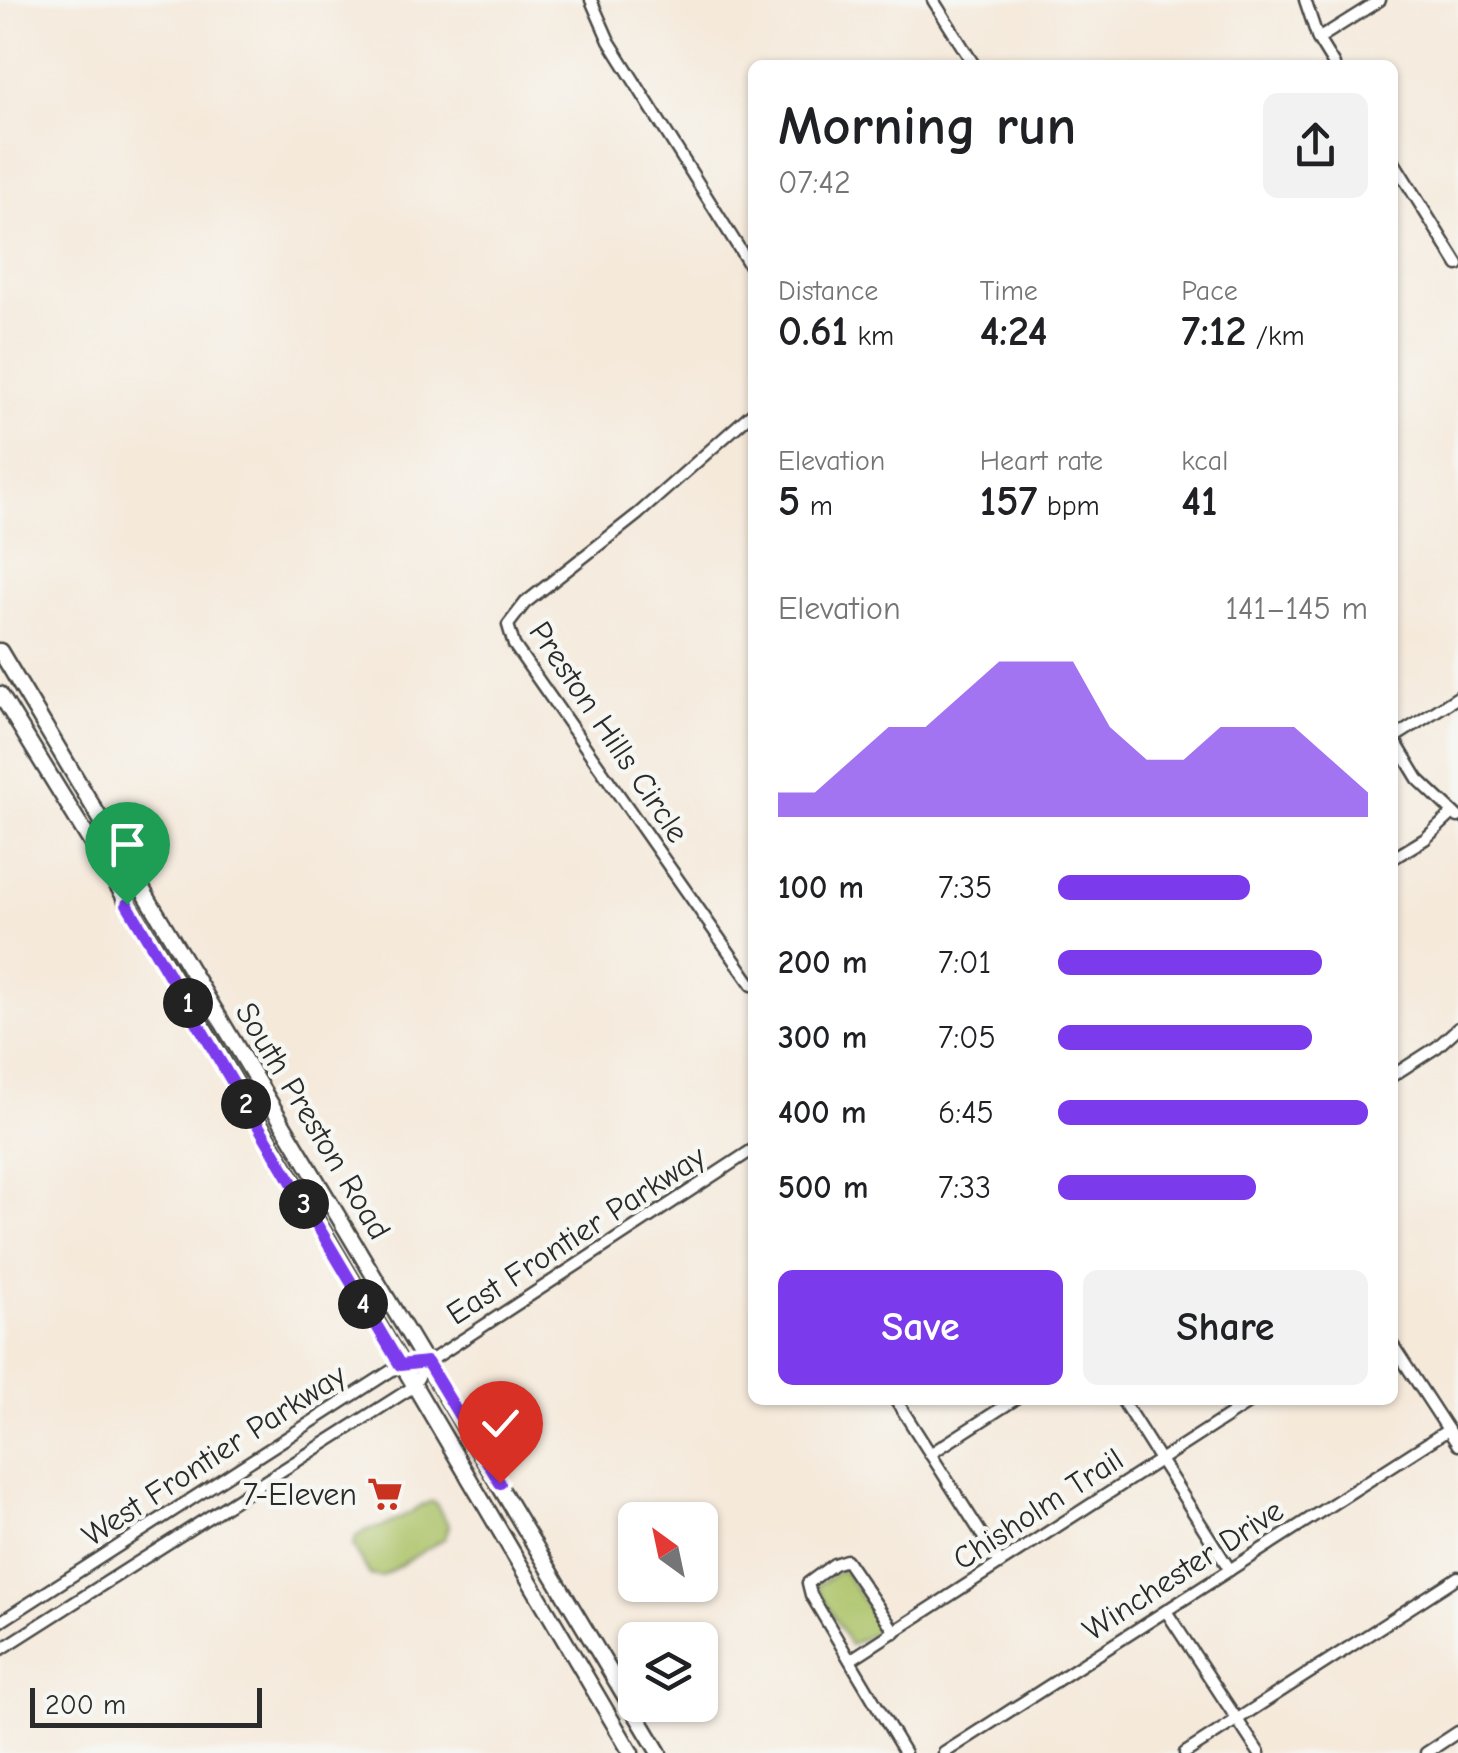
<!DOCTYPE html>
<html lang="en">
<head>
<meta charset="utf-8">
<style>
  :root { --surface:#fff; --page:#f2f2f2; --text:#202124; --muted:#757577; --accent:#7c3aed }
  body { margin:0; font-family:"Comic Neue",sans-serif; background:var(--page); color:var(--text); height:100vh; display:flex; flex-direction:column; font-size:38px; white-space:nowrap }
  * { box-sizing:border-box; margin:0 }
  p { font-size:32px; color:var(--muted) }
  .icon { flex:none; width:55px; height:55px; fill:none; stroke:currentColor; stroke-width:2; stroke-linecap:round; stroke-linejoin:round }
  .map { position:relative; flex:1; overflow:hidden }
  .sheet { position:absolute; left:748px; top:60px; width:650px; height:1345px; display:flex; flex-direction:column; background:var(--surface); border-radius:15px; box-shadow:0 2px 8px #0004 }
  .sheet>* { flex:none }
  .needle { width:65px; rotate:327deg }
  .tools { position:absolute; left:618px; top:1502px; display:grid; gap:20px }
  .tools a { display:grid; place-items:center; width:100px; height:100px; border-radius:15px; background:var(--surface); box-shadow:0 2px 8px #0004; font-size:50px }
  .scale { position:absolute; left:30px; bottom:25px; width:232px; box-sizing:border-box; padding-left:10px; border:5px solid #2b2b2b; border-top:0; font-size:28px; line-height:35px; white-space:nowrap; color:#2b2b2b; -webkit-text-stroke:8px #f6f6f2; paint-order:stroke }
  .pin { position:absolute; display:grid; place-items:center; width:85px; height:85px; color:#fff; margin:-102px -42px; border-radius:50% 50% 50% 0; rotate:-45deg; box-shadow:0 0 10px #0007 }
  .pin .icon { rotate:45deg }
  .km { position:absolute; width:50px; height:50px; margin:-25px; border-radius:50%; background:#222; color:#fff; font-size:28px; line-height:50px; text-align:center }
  .round { display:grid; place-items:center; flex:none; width:105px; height:105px; border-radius:15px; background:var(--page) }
  .head { display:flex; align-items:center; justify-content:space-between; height:170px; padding:0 30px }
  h1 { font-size:55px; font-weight:700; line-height:75px }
  .stats { display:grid; grid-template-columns:repeat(3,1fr); gap:15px; height:170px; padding:10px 30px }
  .stats div { display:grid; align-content:center }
  .stats b { font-size:42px; font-weight:700 }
  .stats small { font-size:28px; font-weight:400 }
  .stats p { font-size:28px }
  .chart { height:280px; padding:20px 30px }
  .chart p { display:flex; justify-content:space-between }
  .chart svg { width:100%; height:180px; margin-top:10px; fill:var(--accent); opacity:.7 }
  .action { display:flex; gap:20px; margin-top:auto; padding:20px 30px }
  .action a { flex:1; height:115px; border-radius:15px; background:var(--accent); color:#fff; font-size:40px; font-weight:700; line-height:115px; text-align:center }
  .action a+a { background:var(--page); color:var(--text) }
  ul { padding:0 30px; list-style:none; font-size:32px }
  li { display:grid; grid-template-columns:160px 120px 1fr; align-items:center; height:75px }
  li i { height:25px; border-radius:12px; background:var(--accent) }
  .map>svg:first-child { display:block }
</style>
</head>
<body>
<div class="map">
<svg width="1458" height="1753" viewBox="0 0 1458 1753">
  <rect width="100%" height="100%" fill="#f6f6f2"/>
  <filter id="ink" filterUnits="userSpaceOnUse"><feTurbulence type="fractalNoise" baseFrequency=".01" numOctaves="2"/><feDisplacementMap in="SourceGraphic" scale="20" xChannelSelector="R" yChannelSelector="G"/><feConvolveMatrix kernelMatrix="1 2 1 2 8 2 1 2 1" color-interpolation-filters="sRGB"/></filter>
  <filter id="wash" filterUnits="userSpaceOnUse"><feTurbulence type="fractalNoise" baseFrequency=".0048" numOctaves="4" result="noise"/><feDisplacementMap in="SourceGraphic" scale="40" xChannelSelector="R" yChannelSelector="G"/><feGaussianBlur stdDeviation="2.25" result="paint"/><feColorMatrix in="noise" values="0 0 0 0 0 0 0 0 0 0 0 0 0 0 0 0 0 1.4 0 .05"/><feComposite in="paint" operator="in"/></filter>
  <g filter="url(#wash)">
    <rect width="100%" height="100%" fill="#f5e9da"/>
    <g fill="#acc368" stroke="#6c774a" stroke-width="2.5">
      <polygon points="429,1502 435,1502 449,1526 445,1538 381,1577 370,1575 353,1546 356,1537 369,1529 383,1527"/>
      <polygon points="840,1571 845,1572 879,1626 879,1630 850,1645 818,1589 818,1585"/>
    </g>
  </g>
  <g filter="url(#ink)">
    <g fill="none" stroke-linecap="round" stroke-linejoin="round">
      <defs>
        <g id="minor">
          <polyline points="591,0 609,41 752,269"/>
          <polyline points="933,0 974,65"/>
          <polyline points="1305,0 1318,39 1334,65"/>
          <polyline points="1318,39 1380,0"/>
          <polyline points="1392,159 1458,265"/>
          <polyline points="752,413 638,514 525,603 508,625 514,645 752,985"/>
          <polyline points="1392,736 1418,779 1458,817"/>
          <polyline points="1392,739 1458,697"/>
          <polyline points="1392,859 1425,839 1453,813"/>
          <polyline points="1392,1076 1437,1047 1458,1028"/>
          <polyline points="1392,1344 1458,1445"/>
          <polyline points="896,1400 1000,1563"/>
          <polyline points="1122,1400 1230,1570"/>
          <polyline points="930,1454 1014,1400"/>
          <polyline points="1166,1611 1259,1753"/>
          <polyline points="0,1622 400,1365 427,1363 752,1150"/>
          <polyline points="895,1632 846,1560 834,1564 808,1583 811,1595 905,1753"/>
          <polyline points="0,1650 413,1387 427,1363"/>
          <polyline points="850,1660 1253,1400"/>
          <polyline points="944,1753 1448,1430"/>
          <polyline points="1185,1753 1458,1577"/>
          <polyline points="1426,1753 1458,1732"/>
        </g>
        <g id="major">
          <polyline points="0,651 659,1753"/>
          <polyline points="0,694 177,983 631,1753"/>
        </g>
      </defs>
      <use href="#minor" stroke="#494845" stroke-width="15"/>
      <use href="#major" stroke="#494845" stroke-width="19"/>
      <use href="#minor" stroke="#fff" stroke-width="10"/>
      <use href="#major" stroke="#fff" stroke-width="14"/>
    </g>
  </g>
  <g fill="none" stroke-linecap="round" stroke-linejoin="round" filter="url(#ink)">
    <defs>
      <polyline id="route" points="127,904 400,1365 427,1362 500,1483"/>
    </defs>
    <use href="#route" stroke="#fff" stroke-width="20"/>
    <use href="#route" stroke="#7c3aed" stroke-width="12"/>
  </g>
  <defs>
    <symbol id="supermarket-bare" viewBox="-9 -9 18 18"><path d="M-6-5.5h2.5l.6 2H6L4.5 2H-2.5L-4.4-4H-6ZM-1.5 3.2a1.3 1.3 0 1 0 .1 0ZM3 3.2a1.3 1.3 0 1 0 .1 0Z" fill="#c8321e" stroke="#f6f6f2" stroke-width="2.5" paint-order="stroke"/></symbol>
  </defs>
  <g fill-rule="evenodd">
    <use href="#supermarket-bare" x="360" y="1469" width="50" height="50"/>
  </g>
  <g text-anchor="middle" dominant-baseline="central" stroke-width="9" stroke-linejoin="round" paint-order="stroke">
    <g font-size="32" fill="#2b2b2b" stroke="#f6f6f2">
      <text transform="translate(609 732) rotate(56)">Preston Hills Circle</text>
      <text transform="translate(313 1121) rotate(59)">South Preston Road</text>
      <text transform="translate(576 1235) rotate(-33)">East Frontier Parkway</text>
      <text transform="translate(214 1455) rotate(-33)">West Frontier Parkway</text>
      <text transform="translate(1038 1509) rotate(-33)">Chisholm Trail</text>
      <text transform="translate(1183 1570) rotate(-33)">Winchester Drive</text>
    </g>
    <g font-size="32" fill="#2b2b2b" stroke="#f6f6f2" text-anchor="end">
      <text x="357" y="1494">7-Eleven</text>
    </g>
  </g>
</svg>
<div class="tools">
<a><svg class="needle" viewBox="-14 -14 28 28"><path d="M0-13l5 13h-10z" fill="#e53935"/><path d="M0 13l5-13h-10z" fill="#757577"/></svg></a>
<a><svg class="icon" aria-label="layers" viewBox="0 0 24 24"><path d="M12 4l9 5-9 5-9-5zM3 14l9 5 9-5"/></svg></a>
</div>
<div class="scale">200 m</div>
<div class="pin" style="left:127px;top:904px;background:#1e9e55"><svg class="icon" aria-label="arrive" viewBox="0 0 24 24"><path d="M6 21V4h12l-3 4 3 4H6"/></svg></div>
<div class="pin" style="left:500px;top:1483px;background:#d93025"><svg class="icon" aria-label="check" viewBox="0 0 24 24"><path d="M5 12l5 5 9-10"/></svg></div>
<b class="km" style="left:188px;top:1003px">1</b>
<b class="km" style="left:246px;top:1104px">2</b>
<b class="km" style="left:304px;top:1204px">3</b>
<b class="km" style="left:363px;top:1304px">4</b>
<section class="sheet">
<div class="head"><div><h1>Morning run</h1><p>07:42</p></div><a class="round"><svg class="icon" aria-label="share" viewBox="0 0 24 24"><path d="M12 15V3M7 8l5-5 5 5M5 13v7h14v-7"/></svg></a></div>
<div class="stats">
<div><p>Distance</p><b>0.61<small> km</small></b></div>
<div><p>Time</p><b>4:24</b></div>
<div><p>Pace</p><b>7:12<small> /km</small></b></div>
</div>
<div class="stats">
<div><p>Elevation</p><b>5<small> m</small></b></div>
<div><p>Heart rate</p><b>157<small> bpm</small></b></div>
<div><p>kcal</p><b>41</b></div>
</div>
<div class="chart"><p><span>Elevation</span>141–145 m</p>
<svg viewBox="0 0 160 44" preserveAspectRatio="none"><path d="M0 44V38L10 38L20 30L30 22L40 22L50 14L60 6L70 6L80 6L90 22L100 30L110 30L120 22L130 22L140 22L150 30L160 38V44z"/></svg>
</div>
<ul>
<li><b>100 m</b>7:35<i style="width:62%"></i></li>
<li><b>200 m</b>7:01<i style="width:85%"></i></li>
<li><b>300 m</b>7:05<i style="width:82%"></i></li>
<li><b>400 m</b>6:45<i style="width:100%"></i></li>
<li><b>500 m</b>7:33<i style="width:64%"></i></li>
</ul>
<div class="action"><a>Save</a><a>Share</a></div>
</section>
</div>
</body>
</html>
